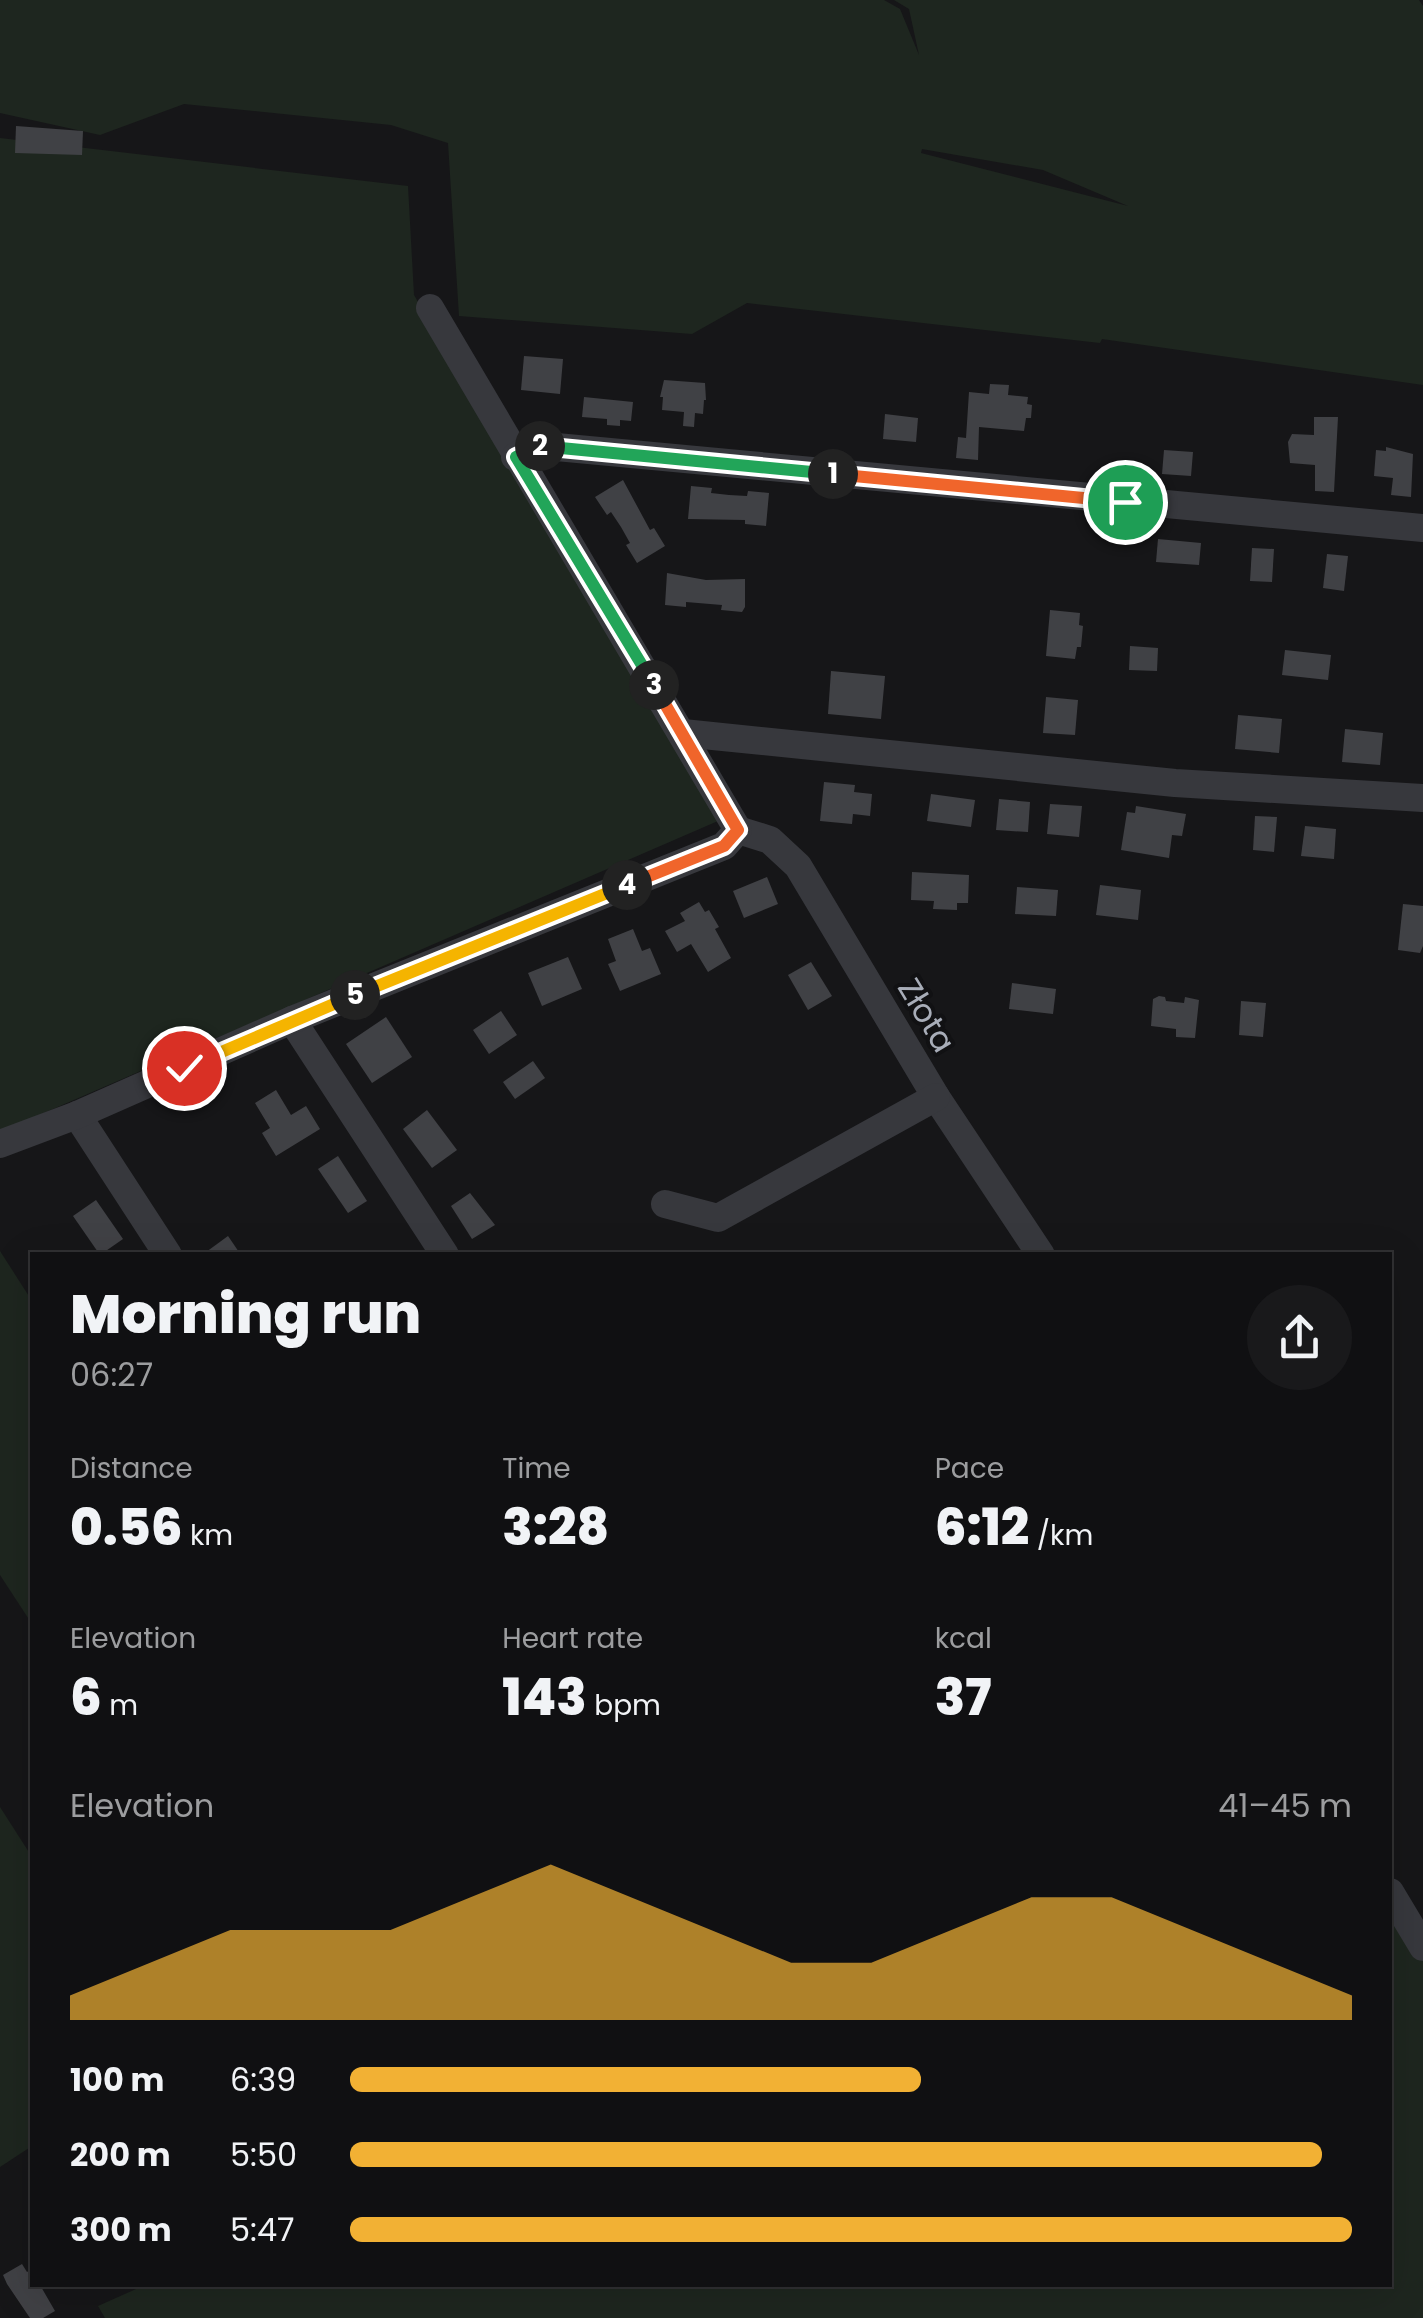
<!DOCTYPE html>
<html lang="en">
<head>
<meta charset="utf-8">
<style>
  :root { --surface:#101012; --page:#19191b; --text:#f1f3f6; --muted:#9c9d9f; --line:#303032; --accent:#f2b134 }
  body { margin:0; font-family:Poppins,sans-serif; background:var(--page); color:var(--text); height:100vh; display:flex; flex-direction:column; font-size:38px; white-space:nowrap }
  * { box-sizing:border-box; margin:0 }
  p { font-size:32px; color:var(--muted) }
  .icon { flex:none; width:55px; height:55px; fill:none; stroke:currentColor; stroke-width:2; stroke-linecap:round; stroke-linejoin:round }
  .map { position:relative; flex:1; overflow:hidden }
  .side { position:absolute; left:30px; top:1252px; width:1362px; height:1035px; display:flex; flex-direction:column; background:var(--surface); border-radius:0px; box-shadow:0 10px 40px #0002,0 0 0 2px var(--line) }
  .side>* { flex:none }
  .pin { position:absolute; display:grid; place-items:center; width:85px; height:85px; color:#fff; margin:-42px; border:5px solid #fff; border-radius:50%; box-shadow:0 2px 10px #0007 }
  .km { position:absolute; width:50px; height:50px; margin:-25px; border-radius:50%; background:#222; color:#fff; font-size:28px; line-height:50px; text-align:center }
  .round { display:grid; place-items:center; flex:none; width:105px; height:105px; border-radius:52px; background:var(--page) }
  .headline { display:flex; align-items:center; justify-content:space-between; height:170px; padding:0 40px }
  h1 { font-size:55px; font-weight:800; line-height:75px }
  .metrics { display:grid; grid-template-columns:repeat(3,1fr); gap:15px; height:170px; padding:10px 40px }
  .metrics div { display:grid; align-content:center }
  .metrics b { font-size:50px; font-weight:800 }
  .metrics small { font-size:28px; font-weight:400 }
  .metrics p { font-size:28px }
  .chart { height:280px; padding:20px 40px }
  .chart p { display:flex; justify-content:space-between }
  .chart svg { width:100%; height:180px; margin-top:10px; fill:var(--accent); opacity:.7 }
  ul { padding:0 40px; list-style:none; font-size:32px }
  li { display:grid; grid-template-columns:160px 120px 1fr; align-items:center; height:75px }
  li i { height:25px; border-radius:12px; background:var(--accent) }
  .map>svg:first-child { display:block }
</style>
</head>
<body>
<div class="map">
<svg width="1423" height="2318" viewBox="0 0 1423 2318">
  <rect width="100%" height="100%" fill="#161618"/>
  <g fill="#1e261f" fill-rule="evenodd">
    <path d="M0,0H884L900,9L919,55L909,9L894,0H1419L1423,6V385L1102,339L1100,343L747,303L692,334L459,316L448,143L391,125L184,104L100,135L0,113ZM922,149L1043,170L1128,206L921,153Z"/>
    <polygon points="0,138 408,186 414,295 718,821 0,1132"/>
    <polygon points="0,1251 32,1301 32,1624 0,1575"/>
    <polygon points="0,1807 32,1857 32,2146 0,2167"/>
    <polygon points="1390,1877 1423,1933 1423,2318 105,2318 98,2306 145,2285 1390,2285"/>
  </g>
  <g fill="#404145">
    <polygon points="16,126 83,131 82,155 15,153"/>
    <polygon points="524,356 563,359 560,394 521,390"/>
    <polygon points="664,380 705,383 706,400 704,400 703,414 695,413 694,427 683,426 684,412 662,410 663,397 660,397"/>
    <polygon points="990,384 1009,385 1008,395 1028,397 1027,404 1032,405 1031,418 1026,418 1024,431 979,427 978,460 956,458 958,437 966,438 969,392 989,394"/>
    <polygon points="584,397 633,402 631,421 620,420 620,426 607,425 607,419 582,417"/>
    <polygon points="885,414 918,418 916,442 883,439"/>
    <polygon points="1314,417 1338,417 1334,492 1315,491 1315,465 1290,463 1288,442 1292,434 1314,435"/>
    <polygon points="1386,447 1413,454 1411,497 1391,495 1393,478 1374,476 1376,450 1386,451"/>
    <polygon points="1164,450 1193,452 1191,476 1162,474"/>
    <polygon points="1111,465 1134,468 1132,482 1109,478"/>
    <polygon points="623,480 650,530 654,528 665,546 637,563 626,545 630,543 621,527 611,512 607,515 595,497"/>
    <polygon points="691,486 712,488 711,493 729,495 747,496 748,491 769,493 766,526 745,524 745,520 688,519"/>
    <polygon points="1158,539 1201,543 1199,565 1156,562"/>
    <polygon points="1252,548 1274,549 1272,582 1250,581"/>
    <polygon points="1327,554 1348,556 1344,591 1323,588"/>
    <polygon points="667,573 706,580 745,579 745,607 742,612 721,610 722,605 686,602 686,607 665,605"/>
    <polygon points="1050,610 1080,613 1079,625 1083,626 1081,647 1077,647 1075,659 1046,656"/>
    <polygon points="1130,646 1158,648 1157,671 1129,670"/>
    <polygon points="1285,650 1331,655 1328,680 1282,675"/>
    <polygon points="831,671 885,676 881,719 828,714"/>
    <polygon points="1046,697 1078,700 1075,735 1043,733"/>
    <polygon points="1238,715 1282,719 1279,753 1235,749"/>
    <polygon points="1345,729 1383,733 1380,765 1342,762"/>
    <polygon points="824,782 855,785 854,792 872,794 870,816 853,814 852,824 820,821"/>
    <polygon points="931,794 975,800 971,827 927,821"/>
    <polygon points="999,799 1030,802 1028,832 996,830"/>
    <polygon points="1050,804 1082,806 1079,837 1047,834"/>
    <polygon points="1136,806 1186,814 1182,836 1172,835 1169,858 1121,850 1127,812 1135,813"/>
    <polygon points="1255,816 1277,817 1274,852 1253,850"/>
    <polygon points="1305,826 1336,829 1334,859 1301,856"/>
    <polygon points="912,872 969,875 968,903 957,903 957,910 933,909 934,901 911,900"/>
    <polygon points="767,877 778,904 744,918 733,891"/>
    <polygon points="1100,885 1141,890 1138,920 1096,915"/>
    <polygon points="1017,887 1058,890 1056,916 1015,914"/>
    <polygon points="699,902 705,912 709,910 719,927 715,929 731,958 708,972 691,944 677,952 665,931 685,921 680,913"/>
    <polygon points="1403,904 1423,906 1423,946 1420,953 1398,950"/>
    <polygon points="633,929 642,951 650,948 661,974 620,991 608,964 616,961 608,939"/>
    <polygon points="568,957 582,989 542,1006 528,973"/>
    <polygon points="811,962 832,996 808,1010 788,975"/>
    <polygon points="1012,983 1056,989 1053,1014 1009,1009"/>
    <polygon points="1159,996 1165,997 1166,1001 1184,1003 1185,997 1199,1000 1195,1038 1176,1037 1176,1029 1151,1026 1153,999"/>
    <polygon points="1241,1001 1266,1003 1263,1037 1239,1035"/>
    <polygon points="501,1011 517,1035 489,1054 473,1030"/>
    <polygon points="386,1017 412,1057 372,1083 346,1044"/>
    <polygon points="533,1061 545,1078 515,1099 503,1082"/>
    <polygon points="276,1090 291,1115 306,1106 320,1129 276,1156 262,1133 270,1128 255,1103"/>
    <polygon points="427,1110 457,1150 432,1168 403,1129"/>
    <polygon points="338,1156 367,1201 348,1213 318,1169"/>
    <polygon points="470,1193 495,1225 472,1239 451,1206"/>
    <polygon points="96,1200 123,1239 100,1255 73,1216"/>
    <polygon points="228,1236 241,1255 202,1255"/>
    <polygon points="22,2264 27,2272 32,2269 32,2285 40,2285 55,2311 43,2318 30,2318 7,2284 3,2275"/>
  </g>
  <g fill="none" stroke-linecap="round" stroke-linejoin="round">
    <g stroke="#37383d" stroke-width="28">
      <polyline points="430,308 738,830"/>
      <polyline points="515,457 535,445 1423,528"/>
      <polyline points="683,733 1175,783 1423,798"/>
      <polyline points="738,830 770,840 798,866 936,1097 1041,1255"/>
      <polyline points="292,1020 445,1255"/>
      <polyline points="77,1115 168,1255"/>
      <polyline points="0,1144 77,1115 292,1020 724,846 738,830"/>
      <polyline points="665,1204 718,1218 936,1097"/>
      <polyline points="1390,1892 1423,1947"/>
    </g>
  </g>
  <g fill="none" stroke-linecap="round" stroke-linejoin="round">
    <defs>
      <polyline id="split-1" points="833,474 1125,502"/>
      <polyline id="split-2" points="540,446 833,474"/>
      <polyline id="split-3" points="540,446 516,457 654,685"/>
      <polyline id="split-4" points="627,885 724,846 738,830 654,685"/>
      <polyline id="split-5" points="355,995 627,885"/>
      <polyline id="split-6" points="184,1068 355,995"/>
    </defs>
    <use href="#split-1" stroke="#fff" stroke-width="20"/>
    <use href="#split-2" stroke="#fff" stroke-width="20"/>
    <use href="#split-3" stroke="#fff" stroke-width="20"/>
    <use href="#split-4" stroke="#fff" stroke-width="20"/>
    <use href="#split-5" stroke="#fff" stroke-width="20"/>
    <use href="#split-6" stroke="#fff" stroke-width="20"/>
    <use href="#split-1" stroke="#f0652b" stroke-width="12"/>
    <use href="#split-2" stroke="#22a559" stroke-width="12"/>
    <use href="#split-3" stroke="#22a559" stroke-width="12"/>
    <use href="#split-4" stroke="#f0652b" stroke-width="12"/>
    <use href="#split-5" stroke="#f5b400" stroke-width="12"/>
    <use href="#split-6" stroke="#f5b400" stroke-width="12"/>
  </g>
  <g text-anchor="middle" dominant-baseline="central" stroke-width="8" stroke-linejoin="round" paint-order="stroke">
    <g font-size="32" fill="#a8adb8" stroke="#111113">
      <text transform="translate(927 1015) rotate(59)">Złota</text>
    </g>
  </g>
</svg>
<div class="pin" style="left:1125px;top:502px;background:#1e9e55"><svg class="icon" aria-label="arrive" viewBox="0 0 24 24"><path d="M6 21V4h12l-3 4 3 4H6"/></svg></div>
<div class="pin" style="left:184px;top:1068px;background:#d93025"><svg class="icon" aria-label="check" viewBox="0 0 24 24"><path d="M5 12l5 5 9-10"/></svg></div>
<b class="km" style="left:833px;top:474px">1</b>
<b class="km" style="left:540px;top:446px">2</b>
<b class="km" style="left:654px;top:685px">3</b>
<b class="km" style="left:627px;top:885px">4</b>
<b class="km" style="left:355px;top:995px">5</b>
<section class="side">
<div class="headline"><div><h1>Morning run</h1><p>06:27</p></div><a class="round"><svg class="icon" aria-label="share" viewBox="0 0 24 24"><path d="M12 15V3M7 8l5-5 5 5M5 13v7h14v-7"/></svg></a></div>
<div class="metrics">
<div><p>Distance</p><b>0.56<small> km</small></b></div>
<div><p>Time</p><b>3:28</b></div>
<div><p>Pace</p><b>6:12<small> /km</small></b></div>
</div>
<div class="metrics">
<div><p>Elevation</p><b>6<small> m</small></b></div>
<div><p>Heart rate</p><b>143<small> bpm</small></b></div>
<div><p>kcal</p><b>37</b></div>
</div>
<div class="chart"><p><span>Elevation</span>41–45 m</p>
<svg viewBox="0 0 160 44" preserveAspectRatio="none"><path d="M0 44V38L10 30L20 22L30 22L40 22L50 14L60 6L70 14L80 22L90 30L100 30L110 22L120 14L130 14L140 22L150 30L160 38V44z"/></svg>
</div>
<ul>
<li><b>100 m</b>6:39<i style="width:57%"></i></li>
<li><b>200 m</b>5:50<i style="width:97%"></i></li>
<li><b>300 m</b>5:47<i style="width:100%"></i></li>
</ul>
</section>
</div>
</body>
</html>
